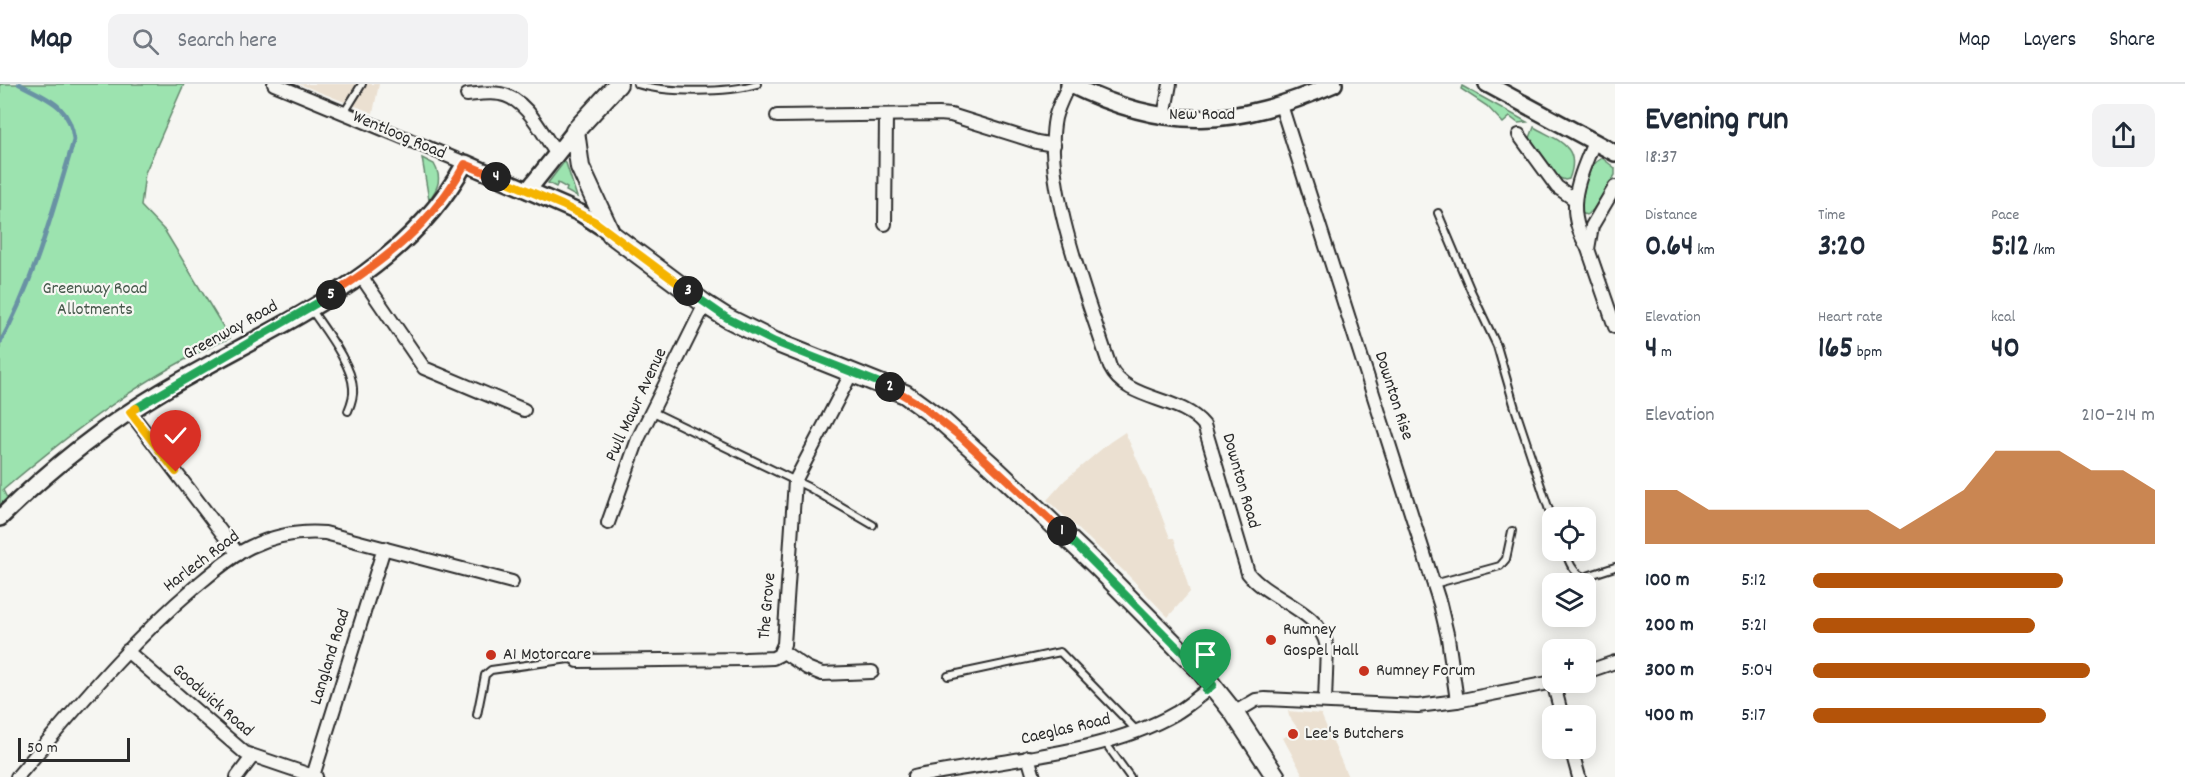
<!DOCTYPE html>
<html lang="en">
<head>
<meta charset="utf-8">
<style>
  :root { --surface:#fff; --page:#f2f2f3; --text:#1f2937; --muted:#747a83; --line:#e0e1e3; --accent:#b45309 }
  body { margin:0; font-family:Dekko,sans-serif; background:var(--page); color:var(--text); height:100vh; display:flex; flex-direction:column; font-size:22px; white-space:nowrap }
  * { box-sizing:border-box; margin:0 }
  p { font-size:20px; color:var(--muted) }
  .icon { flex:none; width:33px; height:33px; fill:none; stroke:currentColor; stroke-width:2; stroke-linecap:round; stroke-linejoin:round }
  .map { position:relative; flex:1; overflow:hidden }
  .sheet { display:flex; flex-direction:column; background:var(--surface); width:570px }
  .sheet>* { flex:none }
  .tools { position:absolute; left:1542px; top:423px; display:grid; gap:12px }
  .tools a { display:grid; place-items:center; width:54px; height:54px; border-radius:12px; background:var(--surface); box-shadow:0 3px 15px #0003; font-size:30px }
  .scale { position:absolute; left:18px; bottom:15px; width:112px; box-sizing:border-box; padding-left:6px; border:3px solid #2b2b2b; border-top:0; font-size:16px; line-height:21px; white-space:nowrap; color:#2b2b2b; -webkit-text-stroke:4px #f6f6f2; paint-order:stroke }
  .pin { position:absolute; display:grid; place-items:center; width:51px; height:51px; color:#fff; margin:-62px -26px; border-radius:50% 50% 50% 0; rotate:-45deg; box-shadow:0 0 6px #0007 }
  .pin .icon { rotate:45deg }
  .km { position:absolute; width:30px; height:30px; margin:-15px; border-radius:50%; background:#222; color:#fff; font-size:16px; line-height:30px; text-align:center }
  .round { display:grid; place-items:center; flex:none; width:63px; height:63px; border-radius:12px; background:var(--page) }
  .head { display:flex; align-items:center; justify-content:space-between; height:102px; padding:0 30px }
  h1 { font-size:33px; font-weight:700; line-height:45px }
  .stats { display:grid; grid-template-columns:repeat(3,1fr); gap:9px; height:102px; padding:6px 30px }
  .stats div { display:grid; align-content:center }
  .stats b { font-size:30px; font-weight:700 }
  .stats small { font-size:16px; font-weight:400 }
  .stats p { font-size:16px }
  .chart { height:168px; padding:12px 30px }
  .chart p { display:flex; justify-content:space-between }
  .chart svg { width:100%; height:108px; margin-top:6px; fill:var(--accent); opacity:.7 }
  ul { padding:0 30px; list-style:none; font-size:20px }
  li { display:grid; grid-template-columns:96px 72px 1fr; align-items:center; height:45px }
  li i { height:15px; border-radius:8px; background:var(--accent) }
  header { display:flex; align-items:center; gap:36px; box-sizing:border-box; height:84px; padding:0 30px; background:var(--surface); border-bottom:2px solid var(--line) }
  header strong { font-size:28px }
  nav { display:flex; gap:33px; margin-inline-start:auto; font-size:21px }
  .search { width:420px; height:54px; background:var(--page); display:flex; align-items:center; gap:15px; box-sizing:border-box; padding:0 21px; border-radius:12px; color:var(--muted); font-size:22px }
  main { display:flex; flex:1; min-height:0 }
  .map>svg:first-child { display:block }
</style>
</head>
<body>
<header>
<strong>Map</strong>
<div class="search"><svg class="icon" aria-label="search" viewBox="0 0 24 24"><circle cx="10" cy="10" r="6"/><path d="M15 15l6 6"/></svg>Search here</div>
<nav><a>Map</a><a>Layers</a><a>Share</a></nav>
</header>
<main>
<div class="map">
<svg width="1615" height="693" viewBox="0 0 1615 693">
  <rect width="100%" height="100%" fill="#f6f6f2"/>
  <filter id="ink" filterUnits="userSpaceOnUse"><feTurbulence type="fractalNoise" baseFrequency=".0167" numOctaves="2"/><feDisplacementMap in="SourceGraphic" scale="12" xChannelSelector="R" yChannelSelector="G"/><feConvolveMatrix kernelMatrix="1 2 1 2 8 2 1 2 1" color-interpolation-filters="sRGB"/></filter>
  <g filter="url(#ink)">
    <g fill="#ebe0d1">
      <polygon points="299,0 379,0 373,29"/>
      <polygon points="1125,348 1159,425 1170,454 1174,454 1190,508 1168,533 1128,491 1047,416 1065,396 1110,358"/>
      <polygon points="1288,627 1321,630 1348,693 1304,693 1283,654 1298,645 1289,632"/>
    </g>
    <g fill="#9ce3af" stroke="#64876d" stroke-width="1.5">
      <path d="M0,0H184L145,89L141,122L165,147L230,254C149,288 70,349 3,406L7,414L0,421Z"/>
      <polygon points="1462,2 1527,38 1518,39 1510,33 1503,39 1487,22 1461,5"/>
      <path d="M1534,43C1558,57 1582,62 1569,95L1565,96L1557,93L1531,60L1530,54Z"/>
      <path d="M422,74L434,80C442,94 439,103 429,116Z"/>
      <path d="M1602,74L1615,84V91L1593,126L1586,131L1581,129C1578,112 1585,82 1602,74Z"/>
      <polygon points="564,78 566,79 577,113 566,107 567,104 558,99 556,103 548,99"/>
    </g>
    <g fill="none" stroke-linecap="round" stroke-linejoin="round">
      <path stroke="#6992a4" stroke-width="4.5" d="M0,259C35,196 53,125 74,56C70,21 48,15 19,0"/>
      <defs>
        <g id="service">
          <path d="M637,0C667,9 727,9 757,0"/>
          <polyline points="344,29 362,0"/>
          <polyline points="1438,129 1471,207 1497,262 1515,324 1552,435"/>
          <path d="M311,225C324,245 352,280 353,304C354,312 351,320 348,327"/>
          <polyline points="651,327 808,403 873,441"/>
          <path d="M1565,466C1569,478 1572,488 1584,493L1615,483"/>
          <polyline points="1434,500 1500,482 1506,475 1512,447"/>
          <polyline points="948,592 1060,568 1136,646"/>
          <polyline points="477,631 485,591 491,586 569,575 578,577"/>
          <polyline points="1104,657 1130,693"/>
        </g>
        <g id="minor">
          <polyline points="274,0 465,79"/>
          <path d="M1069,0C1064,11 1058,22 1055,34C1042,100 1089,218 1110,283C1127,318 1179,311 1204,341L1248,489C1270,517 1320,525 1327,563L1325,617"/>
          <path d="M467,11C477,10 490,8 500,10C526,14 542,49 556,69"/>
          <polyline points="1281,21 1440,520 1448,554 1457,617"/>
          <polyline points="777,32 939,30 951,31 1037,58 1054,61"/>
          <polyline points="1164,32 1170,0"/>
          <polyline points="1519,51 1557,103 1574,115"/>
          <polyline points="1615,103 1592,142 1588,165 1615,243"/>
          <polyline points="885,140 886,31"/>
          <path d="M1588,164C1563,126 1579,95 1594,58"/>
          <polyline points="361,192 424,284 524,326"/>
          <polyline points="130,328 238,470"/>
          <polyline points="608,439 638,355 705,220"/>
          <polyline points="127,567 245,669 316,693"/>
          <polyline points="782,567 807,584 822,590 872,588"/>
          <polyline points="578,577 745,575 773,574 779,571 784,560 795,397 852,288"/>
          <polyline points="1586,588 1615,578"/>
          <polyline points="1234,629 1256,616 1265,615 1418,622 1457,617 1553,598 1562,632"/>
          <polyline points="1571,664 1579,693"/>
          <polyline points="1028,673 1034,693"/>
          <polyline points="313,692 384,464"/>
          <path d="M17,693C74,627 128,560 195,503C212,489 230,473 250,463C273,452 299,447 325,449L512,498"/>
          <polyline points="237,693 252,673"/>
          <path d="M914,693C996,676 1104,671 1176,629C1189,621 1201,611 1213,601"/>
        </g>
        <g id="tertiary">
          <path d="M1069,0C1168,49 1235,43 1334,0"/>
          <polyline points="1487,0 1615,69"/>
          <polyline points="528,106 575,47"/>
          <path d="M0,434C49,386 102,343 161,308C268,244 403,195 465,79L580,129L611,149"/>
        </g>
        <polyline id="secondary" points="618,0 575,47 580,83 611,150 705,220 727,234 775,258 905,310 942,337 992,382 1098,483 1199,585 1234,629 1276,693"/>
      </defs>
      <use href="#service" stroke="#2b2b2b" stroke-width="10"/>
      <use href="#minor" stroke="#2b2b2b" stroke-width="16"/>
      <use href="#tertiary" stroke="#2b2b2b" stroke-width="20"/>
      <use href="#secondary" stroke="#2b2b2b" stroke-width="22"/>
      <use href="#service" stroke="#f6f6f2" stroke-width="6"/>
      <use href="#minor" stroke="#f6f6f2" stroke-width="12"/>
      <use href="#tertiary" stroke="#f6f6f2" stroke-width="15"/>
      <use href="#secondary" stroke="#f6f6f2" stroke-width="18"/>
    </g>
  </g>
  <g fill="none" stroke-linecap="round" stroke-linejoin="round" filter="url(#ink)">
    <defs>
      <polyline id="split-1" points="1062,447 1199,585 1213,601 1206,607"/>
      <polyline id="split-2" points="890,303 922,322 963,355 1062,447"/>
      <polyline id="split-3" points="688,207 727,234 775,258 890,303"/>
      <polyline id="split-4" points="496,93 562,121 594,137 688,207"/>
      <path id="split-5" d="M331,211C388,174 431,141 465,80L496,93"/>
      <polyline id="split-6" points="136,324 331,211"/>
      <polyline id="split-7" points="136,324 130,328 176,388"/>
    </defs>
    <use href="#split-1" stroke="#fff" stroke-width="12"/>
    <use href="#split-2" stroke="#fff" stroke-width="12"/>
    <use href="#split-3" stroke="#fff" stroke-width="12"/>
    <use href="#split-4" stroke="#fff" stroke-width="12"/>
    <use href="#split-5" stroke="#fff" stroke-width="12"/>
    <use href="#split-6" stroke="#fff" stroke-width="12"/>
    <use href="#split-7" stroke="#fff" stroke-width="12"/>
    <use href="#split-1" stroke="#22a559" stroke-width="8"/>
    <use href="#split-2" stroke="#f0652b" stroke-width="8"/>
    <use href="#split-3" stroke="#22a559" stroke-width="8"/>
    <use href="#split-4" stroke="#f5b400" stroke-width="8"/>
    <use href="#split-5" stroke="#f0652b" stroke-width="8"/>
    <use href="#split-6" stroke="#22a559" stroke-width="8"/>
    <use href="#split-7" stroke="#f5b400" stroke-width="8"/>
  </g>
  <g fill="#c8321e" stroke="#f6f6f2" stroke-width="2">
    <circle cx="1271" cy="556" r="6"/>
    <circle cx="491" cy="571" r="6"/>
    <circle cx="1364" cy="587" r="6"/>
    <circle cx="1293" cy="650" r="6"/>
  </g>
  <g text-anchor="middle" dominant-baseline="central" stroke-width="4.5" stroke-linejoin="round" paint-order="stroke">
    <g font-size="18" fill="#2b2b2b" stroke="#f6f6f2">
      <text x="1202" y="31">New Road</text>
      <text transform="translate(399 52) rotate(23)">Wentloog Road</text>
      <text transform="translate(231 247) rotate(-29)">Greenway Road</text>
      <text transform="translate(1393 312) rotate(72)">Downton Rise</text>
      <text transform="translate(637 321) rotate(-65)">Pwll Mawr Avenue</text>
      <text transform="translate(1240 397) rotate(74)">Downton Road</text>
      <text transform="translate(202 478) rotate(-37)">Harlech Road</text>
      <text transform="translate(768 522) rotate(-85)">The Grove</text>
      <text transform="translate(331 573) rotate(-73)">Langland Road</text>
      <text transform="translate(212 617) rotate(41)">Goodwick Road</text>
      <text transform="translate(1066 646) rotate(-13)">Caeglas Road</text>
    </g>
    <g font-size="18" fill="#47594c" stroke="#f6f6f2">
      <text x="95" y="205">Greenway Road<tspan x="95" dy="21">Allotments</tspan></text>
    </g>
    <g font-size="18" fill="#2b2b2b" stroke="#f6f6f2" text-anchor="start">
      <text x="1283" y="546">Rumney<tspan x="1283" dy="21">Gospel Hall</tspan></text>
      <text x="503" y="571">A1 Motorcare</text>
      <text x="1376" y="587">Rumney Forum</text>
      <text x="1305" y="650">Lee's Butchers</text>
    </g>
  </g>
</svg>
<div class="tools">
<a><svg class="icon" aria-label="locate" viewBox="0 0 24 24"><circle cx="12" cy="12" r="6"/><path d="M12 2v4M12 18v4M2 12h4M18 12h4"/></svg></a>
<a><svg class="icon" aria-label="layers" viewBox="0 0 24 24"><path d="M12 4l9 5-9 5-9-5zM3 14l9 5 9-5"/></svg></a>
<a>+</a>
<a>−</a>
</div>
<div class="scale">50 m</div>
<div class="pin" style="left:1206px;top:607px;background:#1e9e55"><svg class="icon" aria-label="arrive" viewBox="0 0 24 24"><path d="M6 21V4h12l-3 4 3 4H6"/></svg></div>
<div class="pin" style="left:176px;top:388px;background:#d93025"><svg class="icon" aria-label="check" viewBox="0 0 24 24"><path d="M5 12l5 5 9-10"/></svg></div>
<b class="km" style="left:1062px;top:447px">1</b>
<b class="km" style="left:890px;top:303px">2</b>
<b class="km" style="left:688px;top:207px">3</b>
<b class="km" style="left:496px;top:93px">4</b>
<b class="km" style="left:331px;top:211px">5</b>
</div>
<section class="sheet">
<div class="head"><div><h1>Evening run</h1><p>18:37</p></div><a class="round"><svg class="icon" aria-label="share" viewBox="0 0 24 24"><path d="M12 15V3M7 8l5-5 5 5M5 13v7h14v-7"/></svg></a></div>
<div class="stats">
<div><p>Distance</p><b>0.64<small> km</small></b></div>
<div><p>Time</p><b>3:20</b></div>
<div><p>Pace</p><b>5:12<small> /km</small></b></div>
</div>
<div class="stats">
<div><p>Elevation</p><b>4<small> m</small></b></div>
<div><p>Heart rate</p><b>165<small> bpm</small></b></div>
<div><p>kcal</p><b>40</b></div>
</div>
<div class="chart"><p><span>Elevation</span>210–214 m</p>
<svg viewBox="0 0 160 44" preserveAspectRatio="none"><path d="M0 44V22L10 22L20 30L30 30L40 30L50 30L60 30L70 30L80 38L90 30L100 22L110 6L120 6L130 6L140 14L150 14L160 22V44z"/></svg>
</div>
<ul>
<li><b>100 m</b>5:12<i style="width:73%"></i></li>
<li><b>200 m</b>5:21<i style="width:65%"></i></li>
<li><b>300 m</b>5:04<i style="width:81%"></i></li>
<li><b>400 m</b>5:17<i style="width:68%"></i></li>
</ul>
</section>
</main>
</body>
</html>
